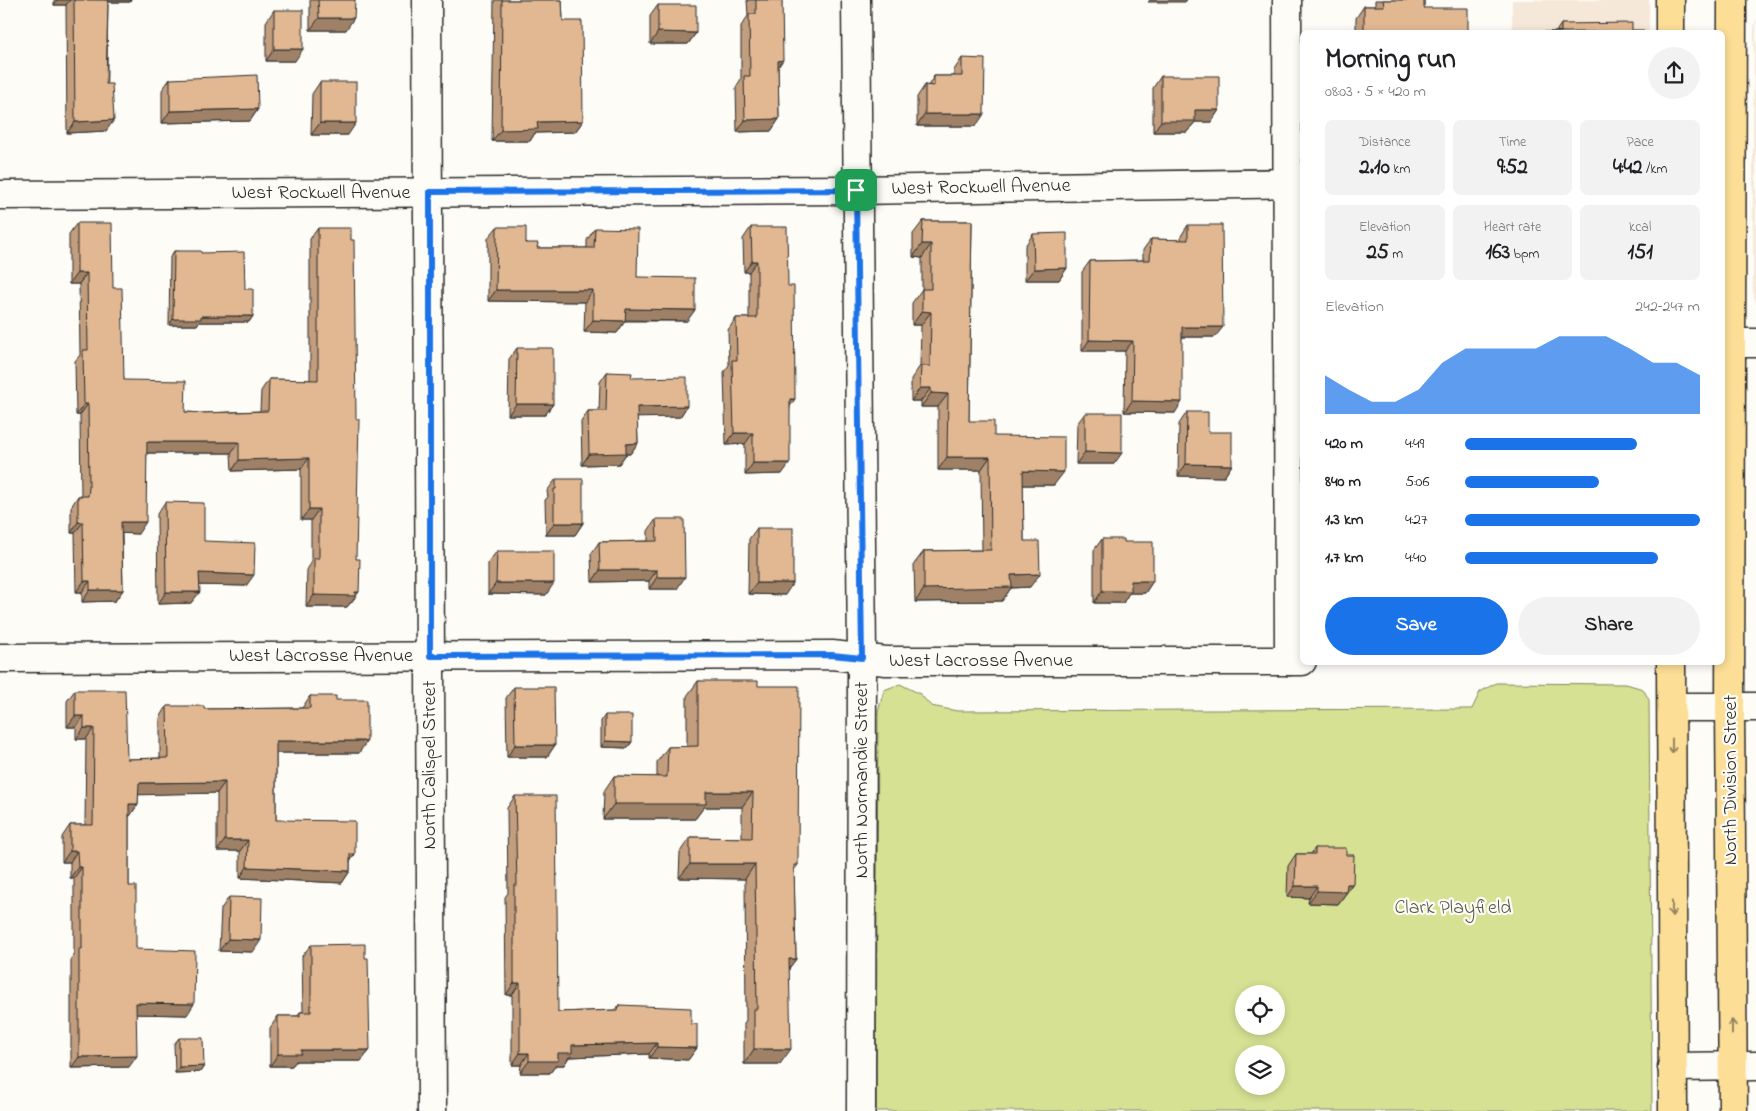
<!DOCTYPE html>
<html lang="en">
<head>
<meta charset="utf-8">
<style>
  :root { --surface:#fff; --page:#f2f2f2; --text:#202124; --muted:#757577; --accent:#1a73e8 }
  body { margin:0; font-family:"Indie Flower",sans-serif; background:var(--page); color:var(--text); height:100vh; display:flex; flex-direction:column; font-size:19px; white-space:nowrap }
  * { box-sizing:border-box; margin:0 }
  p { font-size:16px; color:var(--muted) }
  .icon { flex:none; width:28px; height:28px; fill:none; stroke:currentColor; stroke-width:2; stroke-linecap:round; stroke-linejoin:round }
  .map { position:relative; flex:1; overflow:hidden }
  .side { position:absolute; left:1300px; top:30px; width:425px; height:635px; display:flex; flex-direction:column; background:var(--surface); border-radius:8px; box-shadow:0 2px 8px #0003 }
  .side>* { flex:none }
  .buttons { position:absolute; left:1235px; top:985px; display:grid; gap:10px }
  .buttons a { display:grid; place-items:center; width:50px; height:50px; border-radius:50%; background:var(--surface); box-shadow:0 2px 8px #0003; font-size:25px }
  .pin { position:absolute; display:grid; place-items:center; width:42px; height:42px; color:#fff; margin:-21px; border-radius:10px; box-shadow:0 2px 8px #0006 }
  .round { display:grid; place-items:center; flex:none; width:52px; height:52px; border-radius:26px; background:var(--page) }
  .summary { display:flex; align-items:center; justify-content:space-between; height:85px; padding:0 25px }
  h1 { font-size:28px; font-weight:800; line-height:38px }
  .figures { display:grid; grid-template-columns:repeat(3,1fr); gap:8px; height:85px; padding:5px 25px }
  .figures div { display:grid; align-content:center; border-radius:8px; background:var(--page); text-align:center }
  .figures b { font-size:21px; font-weight:800 }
  .figures small { font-size:14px; font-weight:400 }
  .figures p { font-size:14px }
  .chart { height:140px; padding:10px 25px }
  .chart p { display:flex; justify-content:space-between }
  .chart svg { width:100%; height:90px; margin-top:5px; fill:var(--accent); opacity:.7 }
  .action { display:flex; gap:10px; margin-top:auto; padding:10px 25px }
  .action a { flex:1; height:58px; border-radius:30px; background:var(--accent); color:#fff; font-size:20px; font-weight:800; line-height:58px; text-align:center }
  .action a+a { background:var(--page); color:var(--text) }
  ul { padding:0 25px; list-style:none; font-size:16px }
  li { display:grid; grid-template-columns:80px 60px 1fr; align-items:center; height:38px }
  li i { height:12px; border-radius:6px; background:var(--accent) }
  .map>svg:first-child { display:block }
</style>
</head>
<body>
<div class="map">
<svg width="1756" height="1111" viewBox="0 0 1756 1111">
  <rect width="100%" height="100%" fill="#fdfcf7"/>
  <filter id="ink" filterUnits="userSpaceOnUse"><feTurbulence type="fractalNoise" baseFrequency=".02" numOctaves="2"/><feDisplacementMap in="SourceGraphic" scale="10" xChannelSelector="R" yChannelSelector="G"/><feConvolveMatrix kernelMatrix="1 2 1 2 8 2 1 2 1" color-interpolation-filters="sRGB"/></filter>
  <g filter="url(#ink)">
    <g fill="#f5e8d9">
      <rect x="1512" y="0" width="137" height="32"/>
      <polygon points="1756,19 1756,305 1753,292 1753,152 1754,28"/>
    </g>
    <path fill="#d6e193" stroke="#80865f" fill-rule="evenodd" d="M1496,683L1626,684L1643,689L1649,700L1652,1111H876L878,712L884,690L900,684L920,694L931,706L957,711L1472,709L1480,692ZM1244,994H1276V1026H1244ZM1244,1054H1276V1086H1244Z"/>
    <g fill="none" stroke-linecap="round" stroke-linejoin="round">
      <defs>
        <g id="minor">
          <polyline points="427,0 432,1111"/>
          <polyline points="856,0 862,658 861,1111"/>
          <polyline points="1287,0 1289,661"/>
          <polyline points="0,195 856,190 1302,183"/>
          <polyline points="1733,343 1756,343"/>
          <polyline points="0,658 832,655 886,661 1302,661"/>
          <polyline points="1672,707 1756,707"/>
          <polyline points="1672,1067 1756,1066"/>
        </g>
        <g id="major">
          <polyline points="1670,0 1670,32"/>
          <polyline points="1732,0 1730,707 1733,1111"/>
          <polyline points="1671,662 1673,1111"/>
        </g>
      </defs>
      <use href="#minor" stroke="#2b2b2b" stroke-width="31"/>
      <use href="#major" stroke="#2b2b2b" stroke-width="31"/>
      <use href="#minor" stroke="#fdfcf7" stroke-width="28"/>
      <use href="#major" stroke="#fcde96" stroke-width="28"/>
    </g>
    <g fill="#c29e7e" stroke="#2b2b2b">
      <polygon points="54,0 131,0 130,2 108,2 106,131 67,133 66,5 54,5"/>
      <polygon points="310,0 355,0 346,30 310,30"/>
      <polygon points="494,0 562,0 563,21 583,121 575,132 535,133 530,141 492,141"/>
      <polygon points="747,0 782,0 778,68 779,119 771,131 737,132 736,87 741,79 741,26 748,16"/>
      <polygon points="1375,0 1424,0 1424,8 1468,32 1356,32 1356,18 1364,6 1375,6"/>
      <polygon points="658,5 696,33 688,44 650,44 650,16"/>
      <polygon points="274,10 295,61 266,61 266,22"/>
      <polygon points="1561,24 1632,30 1557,32 1557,30"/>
      <polygon points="962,58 976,126 917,126 917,97 925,85 928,86 934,76 954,76 954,70"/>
      <polygon points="1161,76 1219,110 1211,122 1195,122 1187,132 1153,132 1153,88"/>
      <polygon points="170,79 258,109 250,121 162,123 162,90"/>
      <polygon points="320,82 348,135 311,135 312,94"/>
      <polygon points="923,221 972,221 969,421 994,436 1054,485 1023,485 1024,541 1030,587 1011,588 1002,601 915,602 914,564 924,551 982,550 981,470 938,470 938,407 921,407 921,401 911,401 911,379 920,366 921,325 912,325 912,303 922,289 922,258 913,257 913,234"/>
      <polygon points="77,223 113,288 124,380 185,412 203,413 260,411 261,391 269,379 310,380 310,239 318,228 351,603 350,603 347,607 306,607 307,570 311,563 311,520 301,520 301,469 232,471 231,453 147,453 138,534 122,533 123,590 115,601 82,602 82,592 76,592 75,533 71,533 71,507 78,496 81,496 80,415 76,415 75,361 80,355 79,284 69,284 69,234"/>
      <polygon points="1188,225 1215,337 1182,337 1175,413 1124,412 1125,351 1082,351 1082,272 1090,261 1143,260 1143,250 1151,239 1181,240 1181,236"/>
      <polygon points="497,227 537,248 587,248 587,240 595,228 637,277 687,321 625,321 617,333 584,332 585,302 488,301 488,238"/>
      <polygon points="751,227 790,407 782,474 745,475 745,444 726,445 724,372 729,365 728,330 736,318 749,318 749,272 744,272 743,239"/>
      <polygon points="1033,234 1067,268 1059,280 1025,280 1025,246"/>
      <polygon points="174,251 201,253 253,316 249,322 199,322 197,325 169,325 170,257"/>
      <polygon points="517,348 553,404 545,415 508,415 509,359"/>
      <polygon points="607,372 631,378 687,406 680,417 637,417 638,443 630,454 626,454 619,464 582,465 581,422 588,411 599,411 600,382"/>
      <polygon points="1187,412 1208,432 1232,465 1224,477 1178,476 1179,424"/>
      <polygon points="1085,413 1114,464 1076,464 1077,424"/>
      <polygon points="556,479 583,523 575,535 546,535 545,500 548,497 547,491"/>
      <polygon points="165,502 204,541 246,586 200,585 191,603 158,604 157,514"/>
      <polygon points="656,519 677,589 649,589 649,581 592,582 591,554 599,542 648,541 648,531"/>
      <polygon points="757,528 785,595 748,594 749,539"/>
      <polygon points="1102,539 1124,542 1153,581 1145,593 1129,593 1123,603 1094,603 1094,550"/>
      <polygon points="497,551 546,595 488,594 488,563"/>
      <polygon points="698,681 758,686 798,865 794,870 796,959 789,968 780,1064 744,1064 744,1024 746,1020 745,879 679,878 680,852 690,837 742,838 742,807 704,807 695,819 603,819 604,791 614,776 657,777 657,762 668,747 687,747 687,696"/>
      <polygon points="514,687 555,745 547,757 507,757 506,698"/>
      <polygon points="75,690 127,759 160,758 160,718 167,706 204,709 302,708 310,696 336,700 359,753 276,753 276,820 355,854 350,862 350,871 342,883 240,878 240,851 217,851 217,793 138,794 138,804 130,816 129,816 129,886 136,949 187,1015 136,1014 129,1067 71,1068 71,960 74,955 74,878 70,878 70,862 62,862 62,837 70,825 85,825 86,739 76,739 76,727 67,727 67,701"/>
      <polygon points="605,715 632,742 627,748 601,747 601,721"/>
      <polygon points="515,796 558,1012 615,1010 619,1005 691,1024 697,1048 688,1060 649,1058 649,1054 569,1057 564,1065 556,1065 550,1073 520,1073 521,1065 512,1065 512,995 506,995 505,897 508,893 507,808"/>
      <polygon points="1315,848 1346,855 1353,884 1338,904 1308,903 1309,898 1287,897 1288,866 1296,854 1311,854"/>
      <polygon points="229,897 253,952 219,951 221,909"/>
      <polygon points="311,945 370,1050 361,1061 296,1061 292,1066 270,1066 270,1028 278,1016 297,1016 300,1012 303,1012 302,956"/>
      <polygon points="179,1038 204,1066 200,1072 175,1073 174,1044"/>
    </g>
    <g fill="#9e8166" stroke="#2b2b2b">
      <polygon points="57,0 70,0 66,5 54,5"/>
      <polygon points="102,0 131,0 130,2 100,2"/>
      <polygon points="1150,0 1187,0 1185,2 1148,2"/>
      <polygon points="319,18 354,18 346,30 310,30"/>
      <polygon points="658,32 696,33 688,44 650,44"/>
      <polygon points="274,49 303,49 295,61 266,61"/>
      <polygon points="783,60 775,72 778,61"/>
      <polygon points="258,109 250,121 162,123 170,111"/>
      <polygon points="1195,110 1219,110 1211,122 1195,122 1187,132 1153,132 1161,121"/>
      <polygon points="925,114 984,114 976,126 917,126"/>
      <polygon points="779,119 771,131 737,132 745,120"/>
      <polygon points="114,120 106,131 67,133 75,122"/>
      <polygon points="583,121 575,132 535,133 530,141 492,141 501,130 537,122"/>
      <polygon points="320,123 356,123 348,135 311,135"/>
      <polygon points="922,244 931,244 922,258 913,257"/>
      <polygon points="752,261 757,261 749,272 744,272"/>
      <polygon points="1067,268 1059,280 1025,280 1034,269"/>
      <polygon points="77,273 87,273 79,284 69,284"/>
      <polygon points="496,290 593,290 585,302 488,301"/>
      <polygon points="626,309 695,310 687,321 618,320"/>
      <polygon points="922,311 931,312 921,325 912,325"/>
      <polygon points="201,316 253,316 249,322 199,322 197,325 169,325 173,319"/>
      <polygon points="593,320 625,321 617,333 584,332"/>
      <polygon points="1182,327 1223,327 1215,337 1175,337"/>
      <polygon points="1089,340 1133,341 1125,351 1082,351"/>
      <polygon points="920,388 931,388 921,401 911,401"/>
      <polygon points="931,393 948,394 938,407 921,407"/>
      <polygon points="790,399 795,399 787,411"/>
      <polygon points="1132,401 1182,402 1175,413 1124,412"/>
      <polygon points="84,404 88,404 80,415 76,415"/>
      <polygon points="516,404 553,404 545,415 508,415"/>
      <polygon points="687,406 680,417 630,418 637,407"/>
      <polygon points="734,433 753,433 745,444 726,445"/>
      <polygon points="147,442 239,442 231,453 139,453"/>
      <polygon points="638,443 630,454 626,454 619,464 582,465 589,454 626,444"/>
      <polygon points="1085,452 1122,453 1114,464 1076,464"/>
      <polygon points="947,457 990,457 981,470 938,470"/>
      <polygon points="309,458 301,469 232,471 239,460"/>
      <polygon points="753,463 790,463 782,474 745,475"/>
      <polygon points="1186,464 1232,465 1224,477 1178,476"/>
      <polygon points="1023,471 1064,472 1054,485 1014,485"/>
      <polygon points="309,509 319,509 311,520 301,520"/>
      <polygon points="78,522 83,522 75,533 71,533"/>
      <polygon points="121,522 146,522 138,534 114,533"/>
      <polygon points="554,523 583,523 575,535 546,535"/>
      <polygon points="600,570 657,570 649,581 592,582"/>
      <polygon points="199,573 254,575 246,586 191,585"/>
      <polygon points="1040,574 1030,587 1011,588 1002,601 915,602 924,589 1011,575"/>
      <polygon points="657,577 685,577 677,589 649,589"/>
      <polygon points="84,581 90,581 82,592 76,592"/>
      <polygon points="1131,581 1153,581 1145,593 1129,593 1123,603 1094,603 1102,591"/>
      <polygon points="496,583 554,583 546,595 488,594"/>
      <polygon points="757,583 793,583 785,595 748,594"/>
      <polygon points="90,590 123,590 115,601 82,602"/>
      <polygon points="166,592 200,592 191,603 158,604"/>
      <polygon points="359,592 351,603 350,603 347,607 306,607 314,595"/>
      <polygon points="75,716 84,716 76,727 67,727"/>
      <polygon points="84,728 94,728 86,739 76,739"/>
      <polygon points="276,741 367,741 359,753 268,753"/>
      <polygon points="605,741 632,742 627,748 601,747"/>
      <polygon points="515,745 555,745 547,757 507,757"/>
      <polygon points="225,782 217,793 131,795 139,783"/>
      <polygon points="706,792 753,792 742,807 704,807 695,819 603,819 614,804"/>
      <polygon points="129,804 138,804 130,816 121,816"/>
      <polygon points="225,840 248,840 240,851 217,851"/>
      <polygon points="70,851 77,851 70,862 62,862"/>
      <polygon points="350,854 355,854 347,866"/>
      <polygon points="690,864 755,864 745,879 679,878"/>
      <polygon points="78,867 82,867 74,878 70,878"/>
      <polygon points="247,867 350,871 342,883 240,878"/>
      <polygon points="1347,884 1353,884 1338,904 1308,903 1317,891"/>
      <polygon points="1295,886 1317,886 1309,898 1287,897"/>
      <polygon points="228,939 261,940 253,952 219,951"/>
      <polygon points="789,959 796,959 785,974"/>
      <polygon points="514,983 520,983 512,995 506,995"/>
      <polygon points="136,1003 194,1004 187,1015 128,1014"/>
      <polygon points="657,1043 649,1054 569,1057 564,1065 556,1065 550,1073 520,1073 529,1061 558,1053 572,1045"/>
      <polygon points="657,1047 697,1048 688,1060 649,1058"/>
      <polygon points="754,1049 791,1049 780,1064 744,1064"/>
      <polygon points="301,1050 370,1050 361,1061 296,1061 292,1066 270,1066 278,1054"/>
      <polygon points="520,1053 529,1053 521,1065 512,1065"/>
      <polygon points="137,1056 129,1067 71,1068 79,1057"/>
      <polygon points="204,1066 200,1072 175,1073 179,1067"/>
    </g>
    <g fill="#e1b892" stroke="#2b2b2b">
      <polygon points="74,0 108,0 106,84 112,84 114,120 75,122"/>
      <polygon points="318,0 355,0 354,18 319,18"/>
      <polygon points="502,0 562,0 563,21 582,21 583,121 537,122 538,129 501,130"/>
      <polygon points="756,0 782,0 783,60 778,61 779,119 745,120 744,76 750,76 749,14 756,14"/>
      <polygon points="1383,0 1424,0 1424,8 1468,8 1468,32 1364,32 1364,6 1384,6"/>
      <polygon points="658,5 696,5 696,33 658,32"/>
      <rect x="274" y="10" width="29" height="39"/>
      <polygon points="1632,23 1632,30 1643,30 1643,32 1533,32 1561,32 1561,24"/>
      <polygon points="962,58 985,59 984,114 925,114 925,85 934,86 934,76 962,76"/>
      <polygon points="257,75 258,109 170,111 170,79"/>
      <polygon points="1161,76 1219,76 1219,110 1195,110 1195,121 1161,121"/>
      <rect x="320" y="82" width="36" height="41"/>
      <polygon points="923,221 972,221 969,421 994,421 994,436 1064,437 1064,472 1023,471 1024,541 1039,541 1040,574 1011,575 1012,587 924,589 924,551 991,550 990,457 947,457 948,394 931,393 931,388 920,388 921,366 930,366 931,312 922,311 922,289 931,289 931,244 922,244"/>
      <polygon points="77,223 112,223 113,288 122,288 124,380 186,381 185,412 203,413 268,411 269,379 318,380 318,228 351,228 351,240 354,240 356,419 359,419 356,559 360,559 359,592 355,592 355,596 314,595 314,558 319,558 319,509 309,509 309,458 239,460 239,442 147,442 146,522 121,522 123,590 90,590 90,581 84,581 83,522 78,522 78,496 88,496 89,488 88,404 84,404 83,350 88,350 87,273 77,273"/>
      <polygon points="1188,225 1222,225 1223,327 1182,327 1182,402 1132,401 1133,341 1089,340 1090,261 1150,260 1151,239 1188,240"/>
      <polygon points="497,227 526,227 526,243 538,243 537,248 594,248 595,228 638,229 637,277 695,278 695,310 626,309 625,321 593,320 593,290 496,290"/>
      <polygon points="751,227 787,227 788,286 794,286 795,399 790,399 790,463 753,463 753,433 734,433 732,360 737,360 736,318 757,318 757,261 752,261"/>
      <polygon points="1067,233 1067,268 1034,269 1033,234"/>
      <polygon points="174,251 201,251 201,253 244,252 245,289 253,289 253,316 201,316 201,319 173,319"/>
      <polygon points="517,348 553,348 553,404 516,404"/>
      <polygon points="607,372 632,373 631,378 687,377 687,406 637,407 638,443 626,444 626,453 589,454 588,411 606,411"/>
      <polygon points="1187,412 1208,412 1208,432 1232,432 1232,465 1186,464"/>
      <polygon points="1085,413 1122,413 1122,453 1085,452"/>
      <polygon points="556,479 583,479 583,523 554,523 554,489 556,489"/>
      <polygon points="165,502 204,503 204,541 255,543 254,575 199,573 200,592 166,592"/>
      <polygon points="656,519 684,519 685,577 657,577 657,570 600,570 599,542 657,541"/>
      <rect x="757" y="528" width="36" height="55"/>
      <polygon points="1102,539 1124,539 1124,542 1153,542 1153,581 1131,581 1131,591 1102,591"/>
      <polygon points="497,551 554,551 554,583 496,583"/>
      <polygon points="698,681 758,681 758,686 799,686 798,865 794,865 796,959 789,959 791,1049 754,1049 754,1009 757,1009 755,864 690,864 690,837 752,838 753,792 706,792 706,804 614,804 614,776 667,777 668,747 698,746"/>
      <polygon points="514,687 554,687 555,745 515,745"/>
      <polygon points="75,690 125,690 127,759 168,758 167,706 204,706 204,709 310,708 310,696 336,696 336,700 367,700 367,741 276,741 276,820 355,821 355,854 350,854 350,871 247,867 248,840 225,840 225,782 139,783 138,804 129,804 129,886 136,886 136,949 195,951 194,1004 136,1003 137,1056 79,1057 79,949 82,949 82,867 78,867 77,851 70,851 70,825 93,825 94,728 84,728 84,716 75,716"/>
      <polygon points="605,715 632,715 632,742 605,741"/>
      <polygon points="515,796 556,796 558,1012 618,1010 619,1005 691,1008 691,1024 697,1024 697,1048 657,1047 657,1043 572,1045 572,1053 558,1053 558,1061 529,1061 529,1053 520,1053 520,983 514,983 514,885 517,885"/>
      <polygon points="1315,848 1346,848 1346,855 1354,855 1353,884 1347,884 1346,892 1317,891 1317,886 1295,886 1296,854 1315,854"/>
      <polygon points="229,897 262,898 261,940 228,939"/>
      <polygon points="365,944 365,958 368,958 370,1050 301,1050 301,1054 278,1054 278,1016 300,1016 300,1012 311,1012 311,945"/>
      <polygon points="179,1038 203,1038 204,1066 179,1067"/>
    </g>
    <defs><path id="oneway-shaft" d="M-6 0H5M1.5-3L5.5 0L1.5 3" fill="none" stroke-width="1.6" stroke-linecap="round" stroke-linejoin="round" transform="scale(1.25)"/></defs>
    <g stroke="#948460">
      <use href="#oneway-shaft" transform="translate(1672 746) rotate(90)"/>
      <use href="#oneway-shaft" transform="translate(1672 909) rotate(90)"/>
      <use href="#oneway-shaft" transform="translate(1732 1027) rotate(-90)"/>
    </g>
  </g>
  <g fill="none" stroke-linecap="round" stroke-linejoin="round" filter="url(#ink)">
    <defs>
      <polygon id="route" points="856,190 862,658 832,655 430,656 430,192"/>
    </defs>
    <use href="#route" stroke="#fff" stroke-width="10"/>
    <use href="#route" stroke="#1a73e8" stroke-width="6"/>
  </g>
  <g text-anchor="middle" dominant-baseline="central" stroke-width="4.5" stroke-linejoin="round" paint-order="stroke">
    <g font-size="20" fill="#2b2b2b" stroke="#fdfcf7">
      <text transform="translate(981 188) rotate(-1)">West Rockwell Avenue</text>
      <text x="321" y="193">West Rockwell Avenue</text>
      <text x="321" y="656">West Lacrosse Avenue</text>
      <text x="981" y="661">West Lacrosse Avenue</text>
      <text transform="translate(430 765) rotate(-90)">North Calispel Street</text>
      <text transform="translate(862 780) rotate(-90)">North Normandie Street</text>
      <text transform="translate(1731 780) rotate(-90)">North Division Street</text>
    </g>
    <g font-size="20" fill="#565845" stroke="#fdfcf7">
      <text x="1453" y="908">Clark Playfield</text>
    </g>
  </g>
</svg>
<div class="buttons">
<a><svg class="icon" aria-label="locate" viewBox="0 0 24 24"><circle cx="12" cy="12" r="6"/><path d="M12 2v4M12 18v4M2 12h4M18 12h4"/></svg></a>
<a><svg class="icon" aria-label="layers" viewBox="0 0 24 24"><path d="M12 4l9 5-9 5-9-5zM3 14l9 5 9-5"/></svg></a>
</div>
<div class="pin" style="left:856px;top:190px;background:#1e9e55"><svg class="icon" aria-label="arrive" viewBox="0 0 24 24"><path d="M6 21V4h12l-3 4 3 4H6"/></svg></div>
<section class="side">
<div class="summary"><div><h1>Morning run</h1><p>08:03 · 5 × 420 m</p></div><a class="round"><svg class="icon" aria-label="share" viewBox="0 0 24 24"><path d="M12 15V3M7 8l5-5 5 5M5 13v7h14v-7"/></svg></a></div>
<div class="figures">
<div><p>Distance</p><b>2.10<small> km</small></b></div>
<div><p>Time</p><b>9:52</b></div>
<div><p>Pace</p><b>4:42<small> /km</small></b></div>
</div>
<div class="figures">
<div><p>Elevation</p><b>25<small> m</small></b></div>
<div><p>Heart rate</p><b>163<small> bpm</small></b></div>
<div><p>kcal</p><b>151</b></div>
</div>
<div class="chart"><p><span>Elevation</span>242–247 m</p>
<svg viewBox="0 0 160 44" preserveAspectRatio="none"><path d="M0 44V25L10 32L20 38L30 38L40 32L50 19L60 12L70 12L80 12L90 12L100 6L110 6L120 6L130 12L140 19L150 19L160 25V44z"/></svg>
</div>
<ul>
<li><b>420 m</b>4:49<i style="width:73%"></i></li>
<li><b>840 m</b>5:06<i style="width:57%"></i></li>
<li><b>1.3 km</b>4:27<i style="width:100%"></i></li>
<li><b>1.7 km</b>4:40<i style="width:82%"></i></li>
</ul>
<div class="action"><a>Save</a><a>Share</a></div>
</section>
</div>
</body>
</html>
